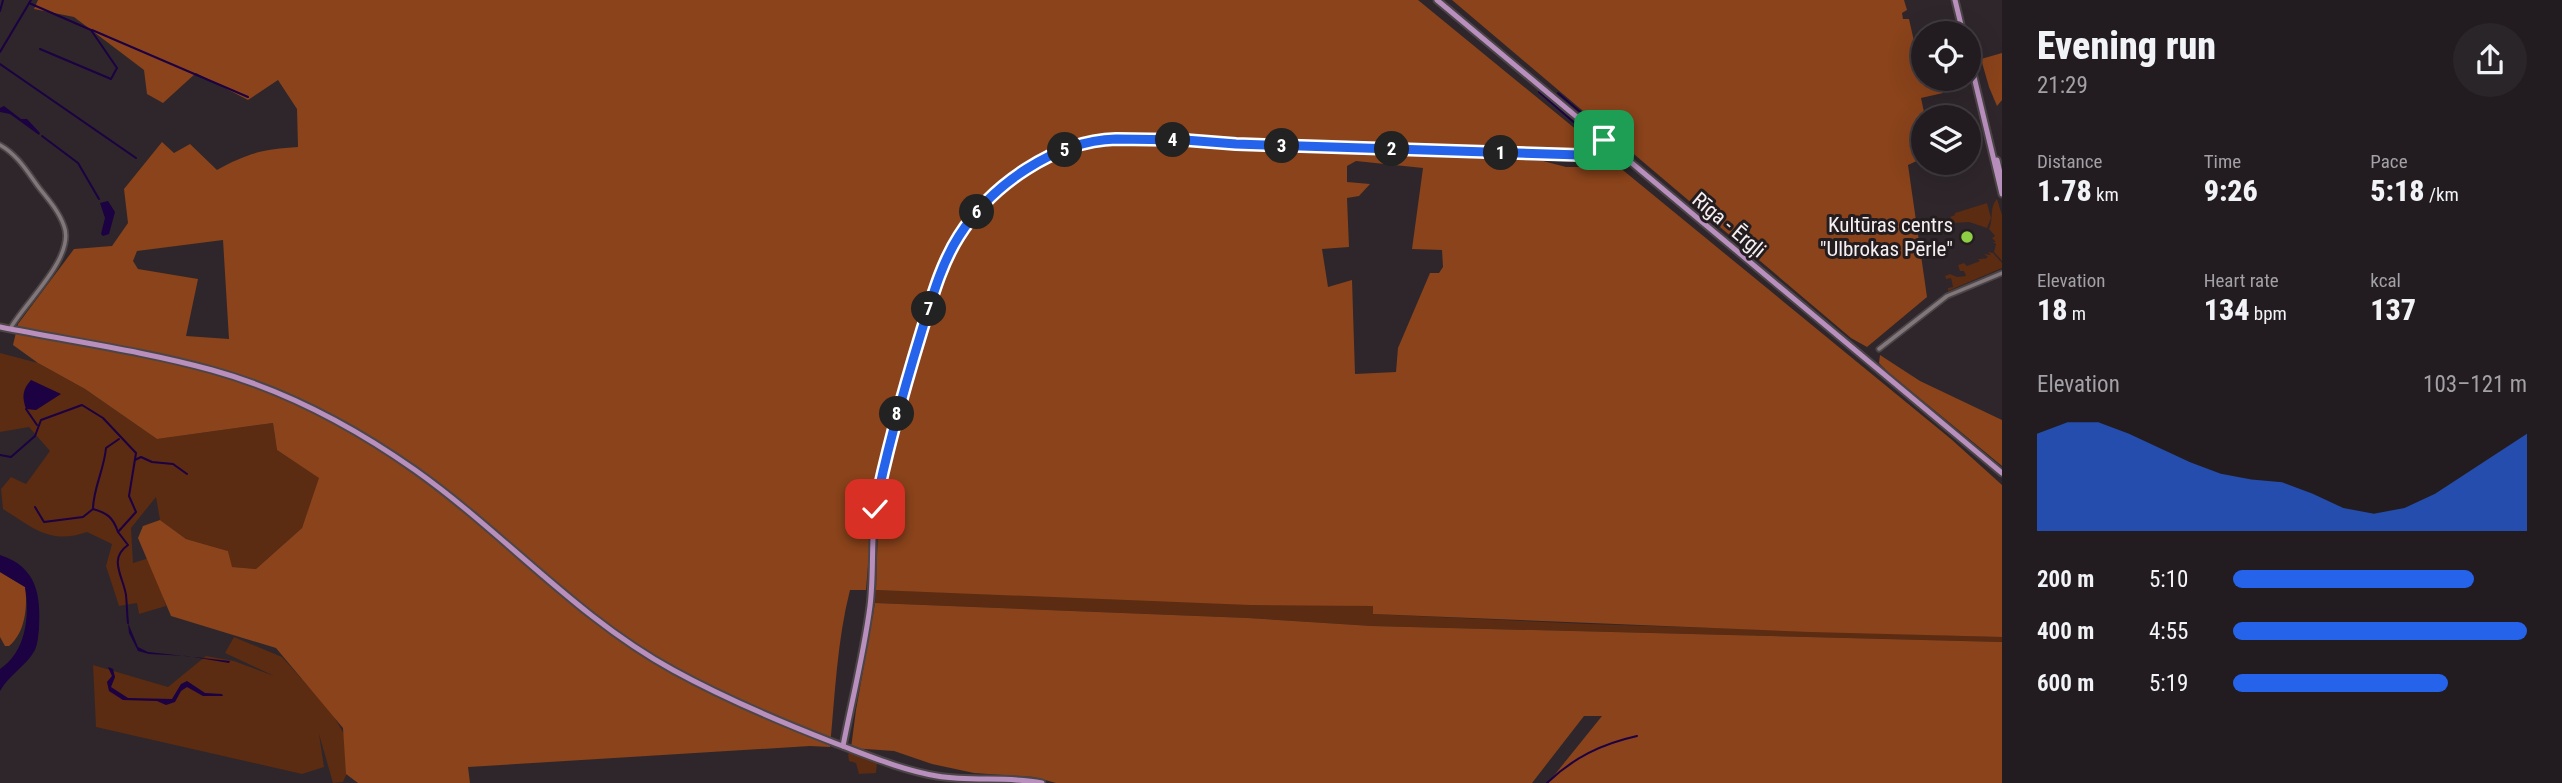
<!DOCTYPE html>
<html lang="en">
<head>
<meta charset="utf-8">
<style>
  :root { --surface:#221c20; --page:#2a2529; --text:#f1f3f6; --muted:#a2a1a5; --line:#3f3a3e; --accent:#2563eb }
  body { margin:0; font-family:"Roboto Condensed",sans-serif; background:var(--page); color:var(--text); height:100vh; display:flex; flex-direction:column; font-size:26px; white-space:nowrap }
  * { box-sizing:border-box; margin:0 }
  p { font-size:23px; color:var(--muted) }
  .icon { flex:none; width:38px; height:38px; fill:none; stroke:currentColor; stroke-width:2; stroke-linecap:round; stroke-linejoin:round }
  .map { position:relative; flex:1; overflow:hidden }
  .side { display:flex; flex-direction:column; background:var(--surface); width:560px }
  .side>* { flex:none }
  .controls { position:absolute; left:1911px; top:21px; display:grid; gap:14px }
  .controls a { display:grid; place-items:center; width:70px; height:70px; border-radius:50%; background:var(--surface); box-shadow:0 7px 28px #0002,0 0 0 2px var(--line); font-size:35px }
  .pin { position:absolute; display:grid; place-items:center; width:60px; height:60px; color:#fff; margin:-30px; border-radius:14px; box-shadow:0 4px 10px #0006 }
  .km { position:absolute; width:35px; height:35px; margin:-18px; border-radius:50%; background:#222; color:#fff; font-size:19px; line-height:35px; text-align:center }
  .round { display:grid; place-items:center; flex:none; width:74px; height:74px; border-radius:37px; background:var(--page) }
  .headline { display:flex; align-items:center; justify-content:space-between; height:119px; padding:0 35px }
  h1 { font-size:38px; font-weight:800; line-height:52px }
  .stats { display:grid; grid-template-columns:repeat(3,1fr); gap:10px; height:119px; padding:7px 35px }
  .stats div { display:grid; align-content:center }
  .stats b { font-size:30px; font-weight:800 }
  .stats small { font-size:19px; font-weight:400 }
  .stats p { font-size:19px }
  .chart { height:196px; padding:14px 35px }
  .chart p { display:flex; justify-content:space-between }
  .chart svg { width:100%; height:126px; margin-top:7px; fill:var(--accent); opacity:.7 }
  ul { padding:0 35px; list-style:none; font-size:23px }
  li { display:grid; grid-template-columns:112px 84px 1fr; align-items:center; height:52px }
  li i { height:18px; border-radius:9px; background:var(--accent) }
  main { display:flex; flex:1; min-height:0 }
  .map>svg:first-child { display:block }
</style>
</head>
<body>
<main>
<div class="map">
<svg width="2002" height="783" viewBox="0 0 2002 783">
  <rect width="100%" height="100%" fill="#2e262a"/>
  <g fill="#5b2b12">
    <path d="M1997,199L2002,215V261L1994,252L1996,244L1993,242H1996L1992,238L1995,236L1989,229C1994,219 1989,207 1997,199Z"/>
    <polygon points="1987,203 1991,218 1987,228 1969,222 1953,223 1950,217 1955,215 1955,213"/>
    <polygon points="1988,252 1993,253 2002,263 2002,268 1948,291 1948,288 1953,287 1951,278 1946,279 1945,276 1950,274 1957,277 1966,276 1964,271 1960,271 1958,265 1964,263 1967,266 1980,261 1978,259 1984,259 1981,256 1985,259 1988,257 1984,254 1991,255"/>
    <path d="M0,353L38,363L85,389L157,439L273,423L277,450L320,478L302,528L256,569L231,567L228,551L186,539L160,520L156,497L131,528L133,563L152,557L166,606L139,614L137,603L119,606L106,566L112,544L87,532C51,545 33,528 3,509L1,489L11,477L26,484L50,451L29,427L0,432Z"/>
    <polygon points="876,590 1373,606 1373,614 1590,624 2002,637 2002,642 1372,626 1248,618 875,603"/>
    <polygon points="234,637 282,657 332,713 344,734 347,773 343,782 333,783 319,734 324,767 302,774 96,727 93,665 168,687 206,656 234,661 274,676 225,653"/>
    <polygon points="852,752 877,763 876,773 859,774 856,763 849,761 848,754"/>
  </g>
  <g fill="#8a431b" fill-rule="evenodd">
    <path d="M38,0H1418L1589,140V144L1570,149L1431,146L1234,139L1184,135H1101L1075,139L1023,165L996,184L977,203L964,219L947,250L928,300L887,438L873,505L866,590H850C837,641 835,695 830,747L810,746L468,767L470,783H358L346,774L343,728L276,648L171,616L138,538L143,526L160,520L186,539L228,551L232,567L256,569L302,528L319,478L277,450L273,423L157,439L85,389L38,363L13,345L18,324L74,249L112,246L128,223L124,189L162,142L174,153L190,144L217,170C247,153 264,149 298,147L297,109L278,80L248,100L196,73L163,103L147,94L144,70L74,17L34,9ZM223,240L229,339L186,336L198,279L138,269L133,261L137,251Z"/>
    <polygon points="1452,0 1904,0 1907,10 1902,13 1903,19 1909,19 1916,50 1923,49 1923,79 1946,79 1941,81 1943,93 1921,98 1925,117 1923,158 1908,165 1927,297 1867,347 1851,338"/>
    <polygon points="2002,53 2002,100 1997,106 1989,87 1981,59"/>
    <path d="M1107,144H1190L1240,148L1437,155L1543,161L1566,167H1600L1613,162L1951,439L2002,485V637L1810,632L1373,614V606L1250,605L876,590C877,565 877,540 879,515C884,459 908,395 925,341C936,302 947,261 970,228C1000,184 1055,152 1107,144ZM1356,161L1423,168L1412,249L1442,250L1443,267L1439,273H1430L1398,348L1396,372L1355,374L1352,280L1328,287L1322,249L1349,247L1347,198L1359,196L1370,184L1347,182V166Z"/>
    <polygon points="1880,355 1920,381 2002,420 2002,466 1888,372 1879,363"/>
    <path d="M0,572L25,587C28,606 25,633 9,646H5L0,637Z"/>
    <polygon points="875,603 1248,618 1372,626 2002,642 2002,783 1548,783 1602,716 1584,716 1532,783 1056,783 1034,777 974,773 932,764 894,751 851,748 856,710"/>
  </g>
  <g fill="#1c0143">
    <polygon points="4,106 21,119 27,119 40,133 39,135 10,114 0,112 0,108"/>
    <polygon points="108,201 115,212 109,234 103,236 101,234 105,218 100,203"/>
    <path d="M31,380L61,394L36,410L26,409C22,397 22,390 31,380Z"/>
    <path d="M0,555C37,567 41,595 39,629C38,636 38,643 35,650C26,666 9,675 0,691V669C26,652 30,616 25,587L0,572Z"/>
    <polygon points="128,623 138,647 148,652 230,661 229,663 187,656 149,654 138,651 129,633"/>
    <polygon points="108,667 113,669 115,677 111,687 128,698 172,699 181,684 187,681 205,693 222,694 223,696 203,696 187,687 181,691 175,702 166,705 157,701 123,700 109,691 107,682 112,676"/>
  </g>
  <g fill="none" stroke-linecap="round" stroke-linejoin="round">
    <g stroke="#1c0143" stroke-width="2">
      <polyline points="29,3 91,30 117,68 111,79 40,49"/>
      <polyline points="0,11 3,0"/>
      <polyline points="92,30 248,97"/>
      <polyline points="0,52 31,0"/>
      <polyline points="0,64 136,158"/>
      <polyline points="1539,92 1592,138"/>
      <polyline points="1558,93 1631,155"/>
      <polyline points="42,136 78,163 99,199"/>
      <polyline points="1594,140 1596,143"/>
      <polyline points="1524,149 1582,150 1594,145"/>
      <polyline points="1605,152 1615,156"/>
      <polyline points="1601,154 1622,165"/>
      <polyline points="1541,157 1578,160 1602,155"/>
      <polyline points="26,409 37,425"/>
      <path d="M0,455L11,457L35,436L41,420L82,405L103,418L136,453L129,496L136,512L118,532L128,545C108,559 123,576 126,595C127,605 127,614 128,623"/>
      <polyline points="135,460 141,457 152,462 173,464 187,474"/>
      <path d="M35,507L44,522L83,517L93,509C107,513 113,517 118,532"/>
      <path d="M93,508C94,486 104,470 106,448L119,439"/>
      <path d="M1547,783C1573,758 1601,744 1637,736"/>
    </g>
    <defs>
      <g id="minor">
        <path d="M0,145C18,155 28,173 40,189C49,200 59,212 64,226C76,257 24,303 10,329"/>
        <polyline points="1879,349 1947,296 2002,273"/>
      </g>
      <g id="major">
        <polyline points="1437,0 2002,473"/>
        <polyline points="1955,0 1963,33"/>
        <polyline points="1969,56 2002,194"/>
        <polyline points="1997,160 2002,181"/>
        <path d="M0,327C70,341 143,351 212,370C284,390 354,427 415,470C504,533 576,617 673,670C724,698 778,721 832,742C867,755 901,770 937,776C972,782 1007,776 1042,783"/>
        <path d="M843,746C852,700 864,653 870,606C874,574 871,542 875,510C881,455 901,399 917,346C928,310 938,270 958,237C978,204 1017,170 1052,154C1106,130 1179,139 1236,144L1580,155L1598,152L1609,145"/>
      </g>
    </defs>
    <use href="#minor" stroke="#4c4548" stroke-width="7"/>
    <use href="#major" stroke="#4c4548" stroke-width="9"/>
    <use href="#minor" stroke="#81777b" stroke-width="3.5"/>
    <use href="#major" stroke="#b98fbe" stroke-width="5"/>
  </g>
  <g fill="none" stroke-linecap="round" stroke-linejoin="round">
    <defs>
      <path id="route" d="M875,509C887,448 904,389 922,330C932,298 941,264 959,236C991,185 1054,141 1116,139L1185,140L1236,144L1580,155L1593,153L1604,140"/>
    </defs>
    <use href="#route" stroke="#fff" stroke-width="14"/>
    <use href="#route" stroke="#2563eb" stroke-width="9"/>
  </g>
  <circle fill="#8dce44" stroke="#241d20" stroke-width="2.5" cx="1967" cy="237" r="7"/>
  <g text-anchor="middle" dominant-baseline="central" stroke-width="6" stroke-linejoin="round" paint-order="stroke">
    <g font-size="21" fill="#f6f0f2" stroke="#241d20">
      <text transform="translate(1729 225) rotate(40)">Rīga - Ērgļi</text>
    </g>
    <g font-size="21" fill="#f6f0f2" stroke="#241d20" text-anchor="end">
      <text x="1953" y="225">Kultūras centrs<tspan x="1953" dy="24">"Ulbrokas Pērle"</tspan></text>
    </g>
  </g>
</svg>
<div class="controls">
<a><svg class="icon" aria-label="locate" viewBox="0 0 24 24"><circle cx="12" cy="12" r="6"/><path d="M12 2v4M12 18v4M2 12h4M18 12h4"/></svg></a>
<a><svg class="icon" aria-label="layers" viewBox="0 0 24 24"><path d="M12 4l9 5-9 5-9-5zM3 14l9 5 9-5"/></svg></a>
</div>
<div class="pin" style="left:1604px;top:140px;background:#1e9e55"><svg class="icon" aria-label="arrive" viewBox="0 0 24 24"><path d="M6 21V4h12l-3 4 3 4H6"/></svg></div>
<div class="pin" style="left:875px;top:509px;background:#d93025"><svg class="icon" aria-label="check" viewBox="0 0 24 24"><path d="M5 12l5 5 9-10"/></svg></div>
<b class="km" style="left:1501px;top:153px">1</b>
<b class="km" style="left:1392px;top:149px">2</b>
<b class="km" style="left:1282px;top:146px">3</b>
<b class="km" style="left:1173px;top:140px">4</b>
<b class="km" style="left:1065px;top:150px">5</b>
<b class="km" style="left:977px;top:212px">6</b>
<b class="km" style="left:929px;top:309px">7</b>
<b class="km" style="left:897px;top:414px">8</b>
</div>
<section class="side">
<div class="headline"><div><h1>Evening run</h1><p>21:29</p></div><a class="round"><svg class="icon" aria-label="share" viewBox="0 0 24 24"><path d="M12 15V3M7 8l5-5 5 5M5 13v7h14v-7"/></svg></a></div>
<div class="stats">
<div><p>Distance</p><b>1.78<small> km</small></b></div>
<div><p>Time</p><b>9:26</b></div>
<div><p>Pace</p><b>5:18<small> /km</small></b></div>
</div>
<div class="stats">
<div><p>Elevation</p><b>18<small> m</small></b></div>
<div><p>Heart rate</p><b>134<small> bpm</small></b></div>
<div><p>kcal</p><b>137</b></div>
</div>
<div class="chart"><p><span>Elevation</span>103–121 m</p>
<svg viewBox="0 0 160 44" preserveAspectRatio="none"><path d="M0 44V10L10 6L20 6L30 10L40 15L50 20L60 24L70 26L80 27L90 31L100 36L110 38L120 36L130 31L140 24L150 17L160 10V44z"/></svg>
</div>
<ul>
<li><b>200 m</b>5:10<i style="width:82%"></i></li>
<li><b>400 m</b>4:55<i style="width:100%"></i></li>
<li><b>600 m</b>5:19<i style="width:73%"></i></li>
</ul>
</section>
</main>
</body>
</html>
